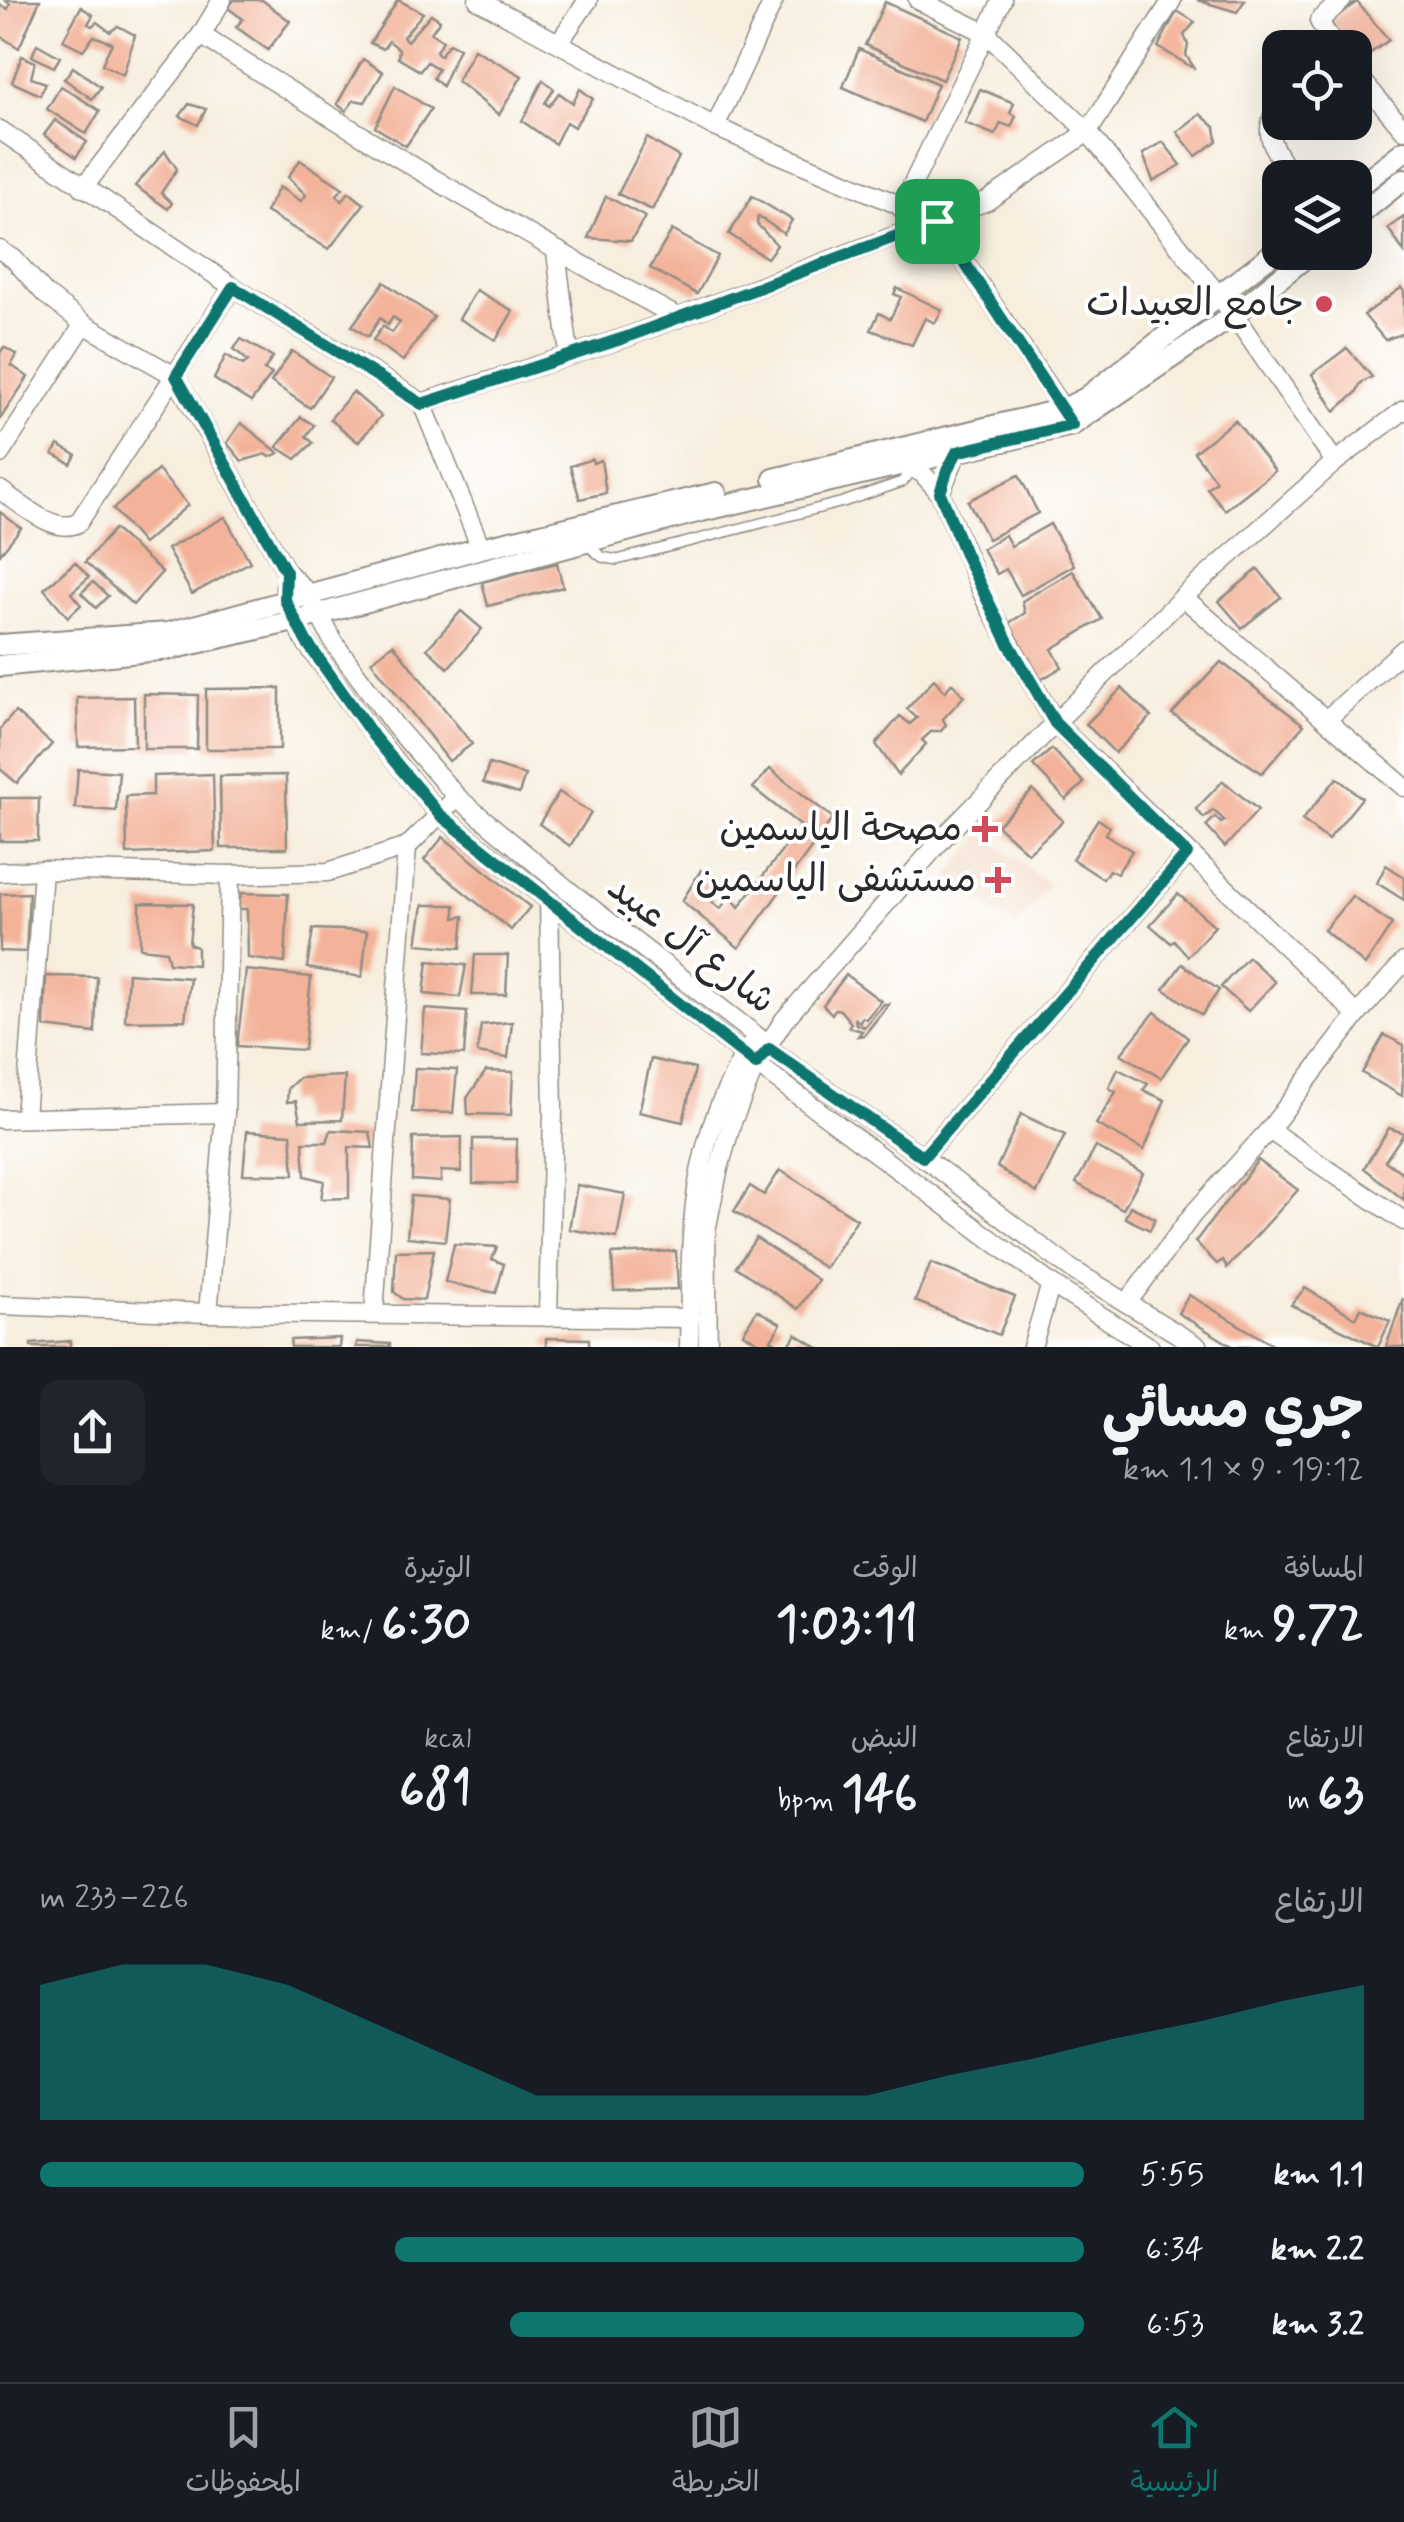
<!DOCTYPE html>
<html lang="ar">
<head>
<meta charset="utf-8">
<style>
  :root { --surface:#171b24; --page:#20242c; --text:#f1f3f6; --muted:#9ea1a6; --line:#363941; --accent:#0f766e }
  body { margin:0; font-family:Mynerve,"Playpen Sans Arabic",sans-serif; background:var(--page); color:var(--text); direction:rtl; height:100vh; display:flex; flex-direction:column; font-size:38px; white-space:nowrap }
  * { box-sizing:border-box; margin:0 }
  p { font-size:32px; color:var(--muted) }
  .icon { flex:none; width:55px; height:55px; fill:none; stroke:currentColor; stroke-width:2; stroke-linecap:round; stroke-linejoin:round }
  .map { position:relative; height:1347px; overflow:hidden; direction:ltr }
  .side { display:flex; flex-direction:column; background:var(--surface); flex:1 }
  .side>* { flex:none }
  .fabs { position:absolute; left:1262px; top:30px; display:grid; gap:20px }
  .fabs a { display:grid; place-items:center; width:110px; height:110px; border-radius:20px; background:var(--surface); box-shadow:0 10px 40px #0002; font-size:50px }
  .pin { position:absolute; display:grid; place-items:center; width:85px; height:85px; color:#fff; margin:-42px; border-radius:20px; box-shadow:0 5px 15px #0006 }
  .round { display:grid; place-items:center; flex:none; width:105px; height:105px; border-radius:20px; background:var(--page) }
  .head { display:flex; align-items:center; justify-content:space-between; height:170px; padding:0 40px }
  h1 { font-size:55px; font-weight:700; line-height:75px }
  .metrics { display:grid; grid-template-columns:repeat(3,1fr); gap:15px; height:170px; padding:10px 40px }
  .metrics div { display:grid; align-content:center }
  .metrics b { font-size:50px; font-weight:700 }
  .metrics small { font-size:28px; font-weight:400 }
  .metrics p { font-size:28px }
  .chart { height:280px; padding:20px 40px }
  .chart p { display:flex; justify-content:space-between }
  .chart svg { width:100%; height:180px; margin-top:10px; fill:var(--accent); opacity:.7 }
  ul { padding:0 40px; list-style:none; font-size:32px }
  li { display:grid; grid-template-columns:160px 120px 1fr; align-items:center; height:75px }
  li i { height:25px; border-radius:12px; background:var(--accent) }
  .tab-bar { display:flex; justify-content:space-around; align-items:center; height:140px; border-top:2px solid var(--line); background:var(--surface); font-size:28px; color:var(--muted) }
  .tab-bar a { display:grid; justify-items:center; gap:5px }
  .tab-bar .active { color:var(--accent) }
  .map>svg:first-child { display:block }
</style>
</head>
<body>
<div class="map">
<svg width="1404" height="1347" viewBox="0 0 1404 1347">
  <rect width="100%" height="100%" fill="#fff"/>
  <filter id="ink" filterUnits="userSpaceOnUse"><feTurbulence type="fractalNoise" baseFrequency=".01" numOctaves="2"/><feDisplacementMap in="SourceGraphic" scale="20" xChannelSelector="R" yChannelSelector="G"/><feConvolveMatrix kernelMatrix="1 2 1 2 8 2 1 2 1" color-interpolation-filters="sRGB"/></filter>
  <filter id="wash" filterUnits="userSpaceOnUse"><feTurbulence type="fractalNoise" baseFrequency=".0048" numOctaves="4" result="noise"/><feDisplacementMap in="SourceGraphic" scale="40" xChannelSelector="R" yChannelSelector="G"/><feGaussianBlur stdDeviation="2.25" result="paint"/><feColorMatrix in="noise" values="0 0 0 0 0 0 0 0 0 0 0 0 0 0 0 0 0 1.4 0 .05"/><feComposite in="paint" operator="in"/></filter>
  <g filter="url(#wash)">
    <rect width="100%" height="100%" fill="#f7eede"/>
    <polygon fill="#f1d5bd" points="982,833 1049,884 1015,928 948,877"/>
    <g id="blocks">
      <g fill="#f3b299">
        <polygon points="5,0 40,0 19,48 0,36 0,5 8,9 10,4"/>
        <polygon points="234,0 262,0 290,21 268,50 236,27 243,19 228,8"/>
        <polygon points="398,0 423,13 403,37 407,41 431,14 440,20 431,33 443,41 436,51 440,56 449,43 459,48 442,86 433,78 438,69 427,62 420,71 398,58 399,49 389,41 383,49 370,43"/>
        <polygon points="1197,0 1245,0 1237,12"/>
        <polygon points="885,2 962,37 942,80 865,45"/>
        <polygon points="1357,2 1389,40 1355,64 1355,48 1346,48 1330,21"/>
        <polygon points="81,7 93,15 88,24 92,26 97,22 110,32 118,26 135,35 123,75 102,64 112,43 94,36 83,50 63,40"/>
        <polygon points="1177,11 1195,22 1184,35 1188,45 1186,55 1195,69 1158,47"/>
        <polygon points="37,44 60,57 54,67 32,56"/>
        <polygon points="474,49 522,76 499,115 457,81"/>
        <polygon points="859,49 938,84 922,122 843,87"/>
        <polygon points="22,56 35,62 31,78 46,83 40,95 12,82"/>
        <polygon points="363,59 383,72 365,102 354,100 346,111 337,104"/>
        <polygon points="73,67 101,87 92,99 64,79"/>
        <polygon points="543,80 554,89 545,103 549,106 559,93 573,103 580,89 593,99 574,127 566,122 555,144 522,121"/>
        <polygon points="61,86 100,111 86,134 47,109"/>
        <polygon points="395,86 431,109 406,146 375,127"/>
        <polygon points="980,89 1014,103 1010,113 1016,116 1011,127 1001,123 995,135 965,123"/>
        <polygon points="189,104 206,109 198,125 180,116"/>
        <polygon points="1200,114 1215,127 1217,141 1196,156 1177,132"/>
        <polygon points="55,120 87,142 76,157 44,135"/>
        <polygon points="647,138 679,157 652,210 618,194"/>
        <polygon points="1163,142 1181,165 1153,181 1143,154"/>
        <polygon points="165,151 177,169 161,193 172,203 168,209 135,186"/>
        <polygon points="300,160 343,188 337,195 342,201 349,192 364,204 329,249 266,212 279,187 301,201 306,195 288,177"/>
        <polygon points="606,196 645,217 631,241 588,238"/>
        <polygon points="752,196 792,220 784,234 758,216 757,224 777,245 767,258 729,234"/>
        <polygon points="1404,217 1404,252 1388,228"/>
        <polygon points="672,230 718,256 697,294 650,268"/>
        <polygon points="384,282 434,317 403,361 373,340 383,326 392,333 400,322 393,317 388,325 380,318 368,337 352,326"/>
        <polygon points="897,288 942,310 935,323 925,318 912,345 871,330 879,313 890,319 901,297 894,294"/>
        <polygon points="1401,288 1404,291 1404,333 1385,340 1364,315"/>
        <polygon points="476,290 513,311 496,340 459,319"/>
        <polygon points="241,339 273,357 264,370 272,374 251,402 214,379 226,355 243,365 248,361 234,349"/>
        <polygon points="4,347 17,355 11,365 28,377 0,419 0,353"/>
        <polygon points="1347,348 1372,377 1361,383 1356,393 1335,411 1312,374"/>
        <polygon points="292,351 331,377 310,408 271,382"/>
        <polygon points="353,392 381,416 358,442 330,419"/>
        <polygon points="301,417 314,425 306,436 313,443 296,459 277,447"/>
        <polygon points="1235,420 1275,471 1225,510 1207,488 1216,481 1194,452"/>
        <polygon points="241,423 279,453 270,457 266,454 242,461 227,443"/>
        <polygon points="58,445 76,455 71,464 53,454"/>
        <polygon points="592,459 593,463 601,460 606,493 580,499 570,466"/>
        <polygon points="158,470 188,505 143,544 113,509"/>
        <polygon points="1019,475 1038,513 988,539 968,501"/>
        <polygon points="0,512 21,528 0,554"/>
        <polygon points="225,517 250,562 192,594 167,549"/>
        <polygon points="1050,524 1074,565 1021,595 1006,569 997,574 982,549 1005,535 1011,546"/>
        <polygon points="114,529 162,572 133,605 85,562"/>
        <polygon points="75,562 89,577 71,593 81,605 68,617 44,589"/>
        <polygon points="557,563 563,587 488,606 482,582"/>
        <polygon points="1258,569 1281,597 1242,628 1219,601"/>
        <polygon points="1073,571 1102,619 1052,649 1062,667 1037,682 1004,626 1025,613 1022,601"/>
        <polygon points="93,582 108,596 96,608 81,593"/>
        <polygon points="461,611 482,629 448,668 427,649"/>
        <polygon points="393,644 472,744 449,761 371,661"/>
        <polygon points="1221,662 1304,725 1262,773 1172,714"/>
        <polygon points="934,679 945,692 952,683 964,696 943,719 946,725 941,731 932,731 922,740 926,744 898,775 876,744 900,716 910,724 917,718 907,709"/>
        <polygon points="280,688 280,749 206,749 206,689"/>
        <polygon points="1122,688 1151,717 1115,753 1086,724"/>
        <polygon points="144,694 198,695 197,749 144,749"/>
        <polygon points="134,697 135,746 78,747 77,698"/>
        <polygon points="15,712 52,744 17,783 0,769 0,729"/>
        <polygon points="1052,749 1084,783 1066,800 1033,765"/>
        <polygon points="489,764 525,775 519,794 483,783"/>
        <polygon points="78,769 119,772 116,811 75,808"/>
        <polygon points="770,769 833,818 739,948 682,901 701,870 724,884 712,902 720,909 730,896 739,907 801,826 753,788"/>
        <polygon points="213,774 215,851 127,854 126,796 153,795 153,776"/>
        <polygon points="286,775 287,848 221,848 220,776"/>
        <polygon points="1337,778 1362,798 1328,840 1302,820"/>
        <polygon points="1223,781 1258,810 1225,847 1206,826 1215,817 1221,823 1225,821 1213,810 1204,818 1196,809"/>
        <polygon points="1033,790 1063,821 1028,853 997,825"/>
        <polygon points="559,792 591,813 570,846 539,824"/>
        <polygon points="0,798 39,798 38,841 0,841"/>
        <polygon points="1098,819 1110,827 1105,834 1132,851 1117,874 1109,870 1103,879 1072,859"/>
        <polygon points="443,837 530,907 511,930 424,860"/>
        <polygon points="1386,865 1404,877 1404,900 1377,883"/>
        <polygon points="29,893 26,952 0,951 0,894"/>
        <polygon points="241,893 288,894 285,963 248,958 247,909 238,909"/>
        <polygon points="1178,894 1215,926 1188,956 1174,940 1171,943 1150,925"/>
        <polygon points="1352,896 1392,924 1365,965 1324,930"/>
        <polygon points="140,903 193,904 189,944 197,947 197,965 169,963 166,951 140,948"/>
        <polygon points="423,905 455,905 455,918 464,916 461,948 417,944"/>
        <polygon points="313,929 367,931 362,977 307,968"/>
        <polygon points="475,955 508,955 506,995 472,995"/>
        <polygon points="1248,957 1275,982 1248,1011 1221,987"/>
        <polygon points="428,961 466,965 460,997 424,994"/>
        <polygon points="1182,964 1219,990 1202,1015 1164,989"/>
        <polygon points="246,970 311,977 304,1050 237,1046"/>
        <polygon points="128,973 190,978 185,1020 125,1021"/>
        <polygon points="846,975 881,1001 866,1019 862,1017 860,1022 855,1019 856,1024 864,1027 884,1004 889,1004 864,1035 858,1036 862,1031 848,1027 851,1023 840,1010 835,1009 832,1014 823,1005"/>
        <polygon points="46,976 97,977 95,1033 44,1027"/>
        <polygon points="425,1009 467,1012 464,1055 421,1053"/>
        <polygon points="1155,1012 1188,1038 1161,1078 1121,1054"/>
        <polygon points="512,1022 508,1058 477,1053 481,1025"/>
        <polygon points="1384,1035 1404,1045 1402,1096 1362,1073"/>
        <polygon points="651,1059 695,1069 683,1122 639,1112"/>
        <polygon points="415,1068 457,1070 453,1113 412,1112"/>
        <polygon points="1118,1069 1148,1084 1143,1090 1165,1100 1144,1150 1096,1124 1116,1092 1109,1088"/>
        <polygon points="486,1071 513,1072 511,1115 468,1114 467,1098"/>
        <polygon points="345,1076 342,1120 300,1121 296,1101 287,1102 288,1088 299,1078"/>
        <polygon points="1021,1114 1065,1135 1037,1193 997,1167"/>
        <polygon points="1389,1128 1404,1133 1385,1161 1404,1174 1404,1200 1364,1168"/>
        <polygon points="331,1130 370,1132 373,1148 349,1147 349,1198 321,1199 324,1181 305,1176 303,1142 327,1142"/>
        <polygon points="247,1131 291,1134 294,1175 243,1174"/>
        <polygon points="462,1137 461,1172 441,1171 441,1182 412,1180 413,1138"/>
        <polygon points="473,1139 517,1139 516,1184 473,1183"/>
        <polygon points="1096,1147 1143,1173 1123,1209 1076,1183"/>
        <polygon points="1258,1160 1298,1190 1227,1268 1223,1260 1217,1264 1195,1242"/>
        <polygon points="780,1170 857,1219 825,1268 734,1211 750,1186 764,1195"/>
        <polygon points="577,1185 625,1194 617,1238 569,1229"/>
        <polygon points="411,1196 450,1199 445,1241 407,1237"/>
        <polygon points="1130,1206 1155,1218 1150,1230 1125,1218"/>
        <polygon points="756,1238 818,1280 798,1309 736,1267"/>
        <polygon points="454,1244 497,1247 492,1259 504,1264 496,1293 445,1282"/>
        <polygon points="434,1250 424,1300 403,1299 394,1292 396,1251"/>
        <polygon points="676,1251 678,1289 614,1291 612,1254"/>
        <polygon points="931,1263 1015,1297 999,1335 915,1301"/>
        <polygon points="1305,1288 1356,1318 1361,1308 1390,1321 1378,1347 1291,1305"/>
        <polygon points="1189,1295 1276,1347 1234,1347 1178,1313"/>
        <polygon points="1403,1298 1404,1347 1386,1347"/>
        <polygon points="757,1310 781,1324 771,1340 777,1344 775,1347 767,1347 743,1333"/>
        <polygon points="796,1334 817,1347 788,1347"/>
        <polygon points="340,1338 339,1347 291,1347 290,1340"/>
        <polygon points="546,1338 589,1339 589,1347 546,1347"/>
        <polygon points="70,1341 70,1347 31,1347 31,1344"/>
        <polygon points="357,1342 390,1344 390,1347 356,1347"/>
      </g>
    </g>
  </g>
  <g filter="url(#ink)">
    <use href="#blocks" fill-opacity="0" stroke="#918c84" stroke-width="2.5"/>
    <g fill="none" stroke-linecap="round" stroke-linejoin="round">
      <defs>
        <polyline id="service" points="586,544 602,557 617,560 843,502 902,482 907,477 905,467"/>
        <g id="minor">
          <polyline points="478,0 715,127 937,221 1070,420"/>
          <polyline points="918,0 986,33 1088,132 1234,315 1335,462"/>
          <path d="M201,35C357,135 516,230 679,318"/>
          <polyline points="560,41 588,0"/>
          <polyline points="1335,48 1319,21 1342,0"/>
          <polyline points="1355,72 1404,130"/>
          <path d="M1280,105C1258,132 1276,153 1293,178"/>
          <polyline points="715,127 774,0"/>
          <polyline points="0,130 233,287 422,403 481,548"/>
          <polyline points="83,188 201,35 222,0"/>
          <polyline points="901,208 1002,0"/>
          <polyline points="0,250 14,259 45,294 84,324 175,376 286,571 308,593 334,643 395,726 457,797 568,890 758,1037 769,1049 923,1157 1071,1269 1199,1347"/>
          <polyline points="556,252 569,354"/>
          <polyline points="422,403 624,338 987,201 1088,132 1172,0"/>
          <polyline points="0,454 84,324"/>
          <polyline points="905,464 922,473 940,493 985,599 1055,723 1357,1015"/>
          <path d="M0,490C20,503 54,535 78,523L233,287"/>
          <polyline points="940,493 957,453"/>
          <polyline points="285,587 285,600 305,641 375,737 439,814 756,1064 1051,1284 1150,1347"/>
          <polyline points="1183,597 1404,787"/>
          <polyline points="1326,720 1404,649"/>
          <polyline points="0,872 43,870 230,875 328,872 407,847 457,797"/>
          <polyline points="25,1118 43,870"/>
          <polyline points="0,1119 225,1113"/>
          <polyline points="1269,1130 1404,1221"/>
          <polyline points="923,1157 1187,854"/>
          <polyline points="1127,1303 1193,1214 1269,1130 1357,1015 1404,962"/>
          <polyline points="0,1305 208,1313 690,1318"/>
          <polyline points="208,1313 225,1113 230,875"/>
          <polyline points="374,1313 407,847"/>
          <polyline points="548,1317 553,1110 549,901"/>
          <path d="M689,1347C691,1258 687,1174 726,1091C734,1075 740,1058 752,1044"/>
          <polyline points="708,1347 706,1231 718,1172 732,1122 756,1064 784,1020 944,837 1055,723 1183,597 1335,462 1404,410"/>
          <polyline points="1032,1347 1051,1284"/>
        </g>
        <g id="tertiary">
          <polyline points="1355,189 1404,151"/>
          <polyline points="1355,218 1404,179"/>
          <polyline points="774,479 1064,409 1086,398 1280,248"/>
          <polyline points="0,645 168,633 481,548 716,493"/>
          <polyline points="0,666 170,649 294,621 697,512 1072,425 1234,315 1312,252"/>
        </g>
      </defs>
      <use href="#service" stroke="#918c84" stroke-width="12"/>
      <use href="#minor" stroke="#918c84" stroke-width="21"/>
      <use href="#tertiary" stroke="#918c84" stroke-width="24"/>
      <use href="#service" stroke="#fff" stroke-width="9"/>
      <use href="#minor" stroke="#fff" stroke-width="18"/>
      <use href="#tertiary" stroke="#fff" stroke-width="20"/>
    </g>
  </g>
  <g fill="none" stroke-linecap="round" stroke-linejoin="round" filter="url(#ink)">
    <defs>
      <polygon id="route" points="937,221 1072,425 957,452 947,471 940,493 966,556 1008,642 1055,723 1187,854 923,1157 769,1049 756,1064 439,814 374,737 306,641 285,600 286,572 176,376 233,287 422,404 624,338"/>
    </defs>
    <use href="#route" stroke="#fff" stroke-width="20"/>
    <use href="#route" stroke="#0f766e" stroke-width="12"/>
  </g>
  <g fill="#d1495b" stroke="#fff" stroke-width="4">
    <circle cx="1324" cy="304" r="10"/>
    <path d="M980 814h10v10h10v10h-10v10h-10v-10h-10v-10h10z"/>
    <path d="M993 865h10v10h10v10h-10v10h-10v-10h-10v-10h10z"/>
  </g>
  <g text-anchor="middle" dominant-baseline="central" stroke-width="8" stroke-linejoin="round" paint-order="stroke">
    <g font-size="38" fill="#2b2b2b" stroke="#fff" text-anchor="end">
      <text x="1304" y="304">جامع العبيدات</text>
      <text x="962" y="829">مصحة الياسمين</text>
      <text x="976" y="880">مستشفى الياسمين</text>
    </g>
    <g font-size="38" fill="#2b2b2b" stroke="#fff">
      <text transform="translate(691 945) rotate(38)">شارع آل عبيد</text>
    </g>
  </g>
</svg>
<div class="fabs">
<a><svg class="icon" aria-label="locate" viewBox="0 0 24 24"><circle cx="12" cy="12" r="6"/><path d="M12 2v4M12 18v4M2 12h4M18 12h4"/></svg></a>
<a><svg class="icon" aria-label="layers" viewBox="0 0 24 24"><path d="M12 4l9 5-9 5-9-5zM3 14l9 5 9-5"/></svg></a>
</div>
<div class="pin" style="left:937px;top:221px;background:#1e9e55"><svg class="icon" aria-label="arrive" viewBox="0 0 24 24"><path d="M6 21V4h12l-3 4 3 4H6"/></svg></div>
</div>
<section class="side">
<div class="head"><div><h1>جري مسائي</h1><p>19:12 · 9 × 1.1 km</p></div><a class="round"><svg class="icon" aria-label="share" viewBox="0 0 24 24"><path d="M12 15V3M7 8l5-5 5 5M5 13v7h14v-7"/></svg></a></div>
<div class="metrics">
<div><p>المسافة</p><b>9.72<small> km</small></b></div>
<div><p>الوقت</p><b>1:03:11</b></div>
<div><p>الوتيرة</p><b>6:30<small> /km</small></b></div>
</div>
<div class="metrics">
<div><p>الارتفاع</p><b>63<small> m</small></b></div>
<div><p>النبض</p><b>146<small> bpm</small></b></div>
<div><p>kcal</p><b>681</b></div>
</div>
<div class="chart"><p><span>الارتفاع</span>226–233 m</p>
<svg viewBox="0 0 160 44" preserveAspectRatio="none"><path d="M0 44V11L10 6L20 6L30 11L40 20L50 29L60 38L70 38L80 38L90 38L100 38L110 33L120 29L130 24L140 20L150 15L160 11V44z"/></svg>
</div>
<ul>
<li><b>1.1 km</b>5:55<i style="width:100%"></i></li>
<li><b>2.2 km</b>6:34<i style="width:66%"></i></li>
<li><b>3.2 km</b>6:53<i style="width:55%"></i></li>
</ul>
</section>
<nav class="tab-bar">
<a class="active"><svg class="icon" aria-label="home" viewBox="0 0 24 24"><path d="M3 11l9-7 9 7M6 9v11h12V9"/></svg>الرئيسية</a>
<a><svg class="icon" aria-label="map" viewBox="0 0 24 24"><path d="M3 6l6-2 6 2 6-2v14l-6 2-6-2-6 2zM9 4v14M15 6v14"/></svg>الخريطة</a>
<a><svg class="icon" aria-label="saved" viewBox="0 0 24 24"><path d="M7 4h10v16l-5-4-5 4z"/></svg>المحفوظات</a>
</nav>
</body>
</html>
